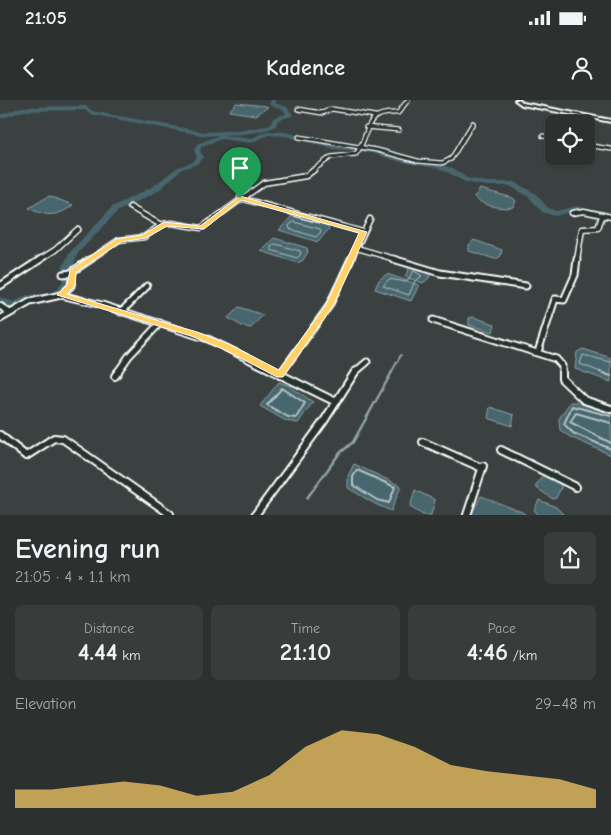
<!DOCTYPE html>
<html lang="en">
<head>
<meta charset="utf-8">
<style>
  :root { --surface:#2c3130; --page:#383d3c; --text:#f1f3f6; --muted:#a6a9ab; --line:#484c4c; --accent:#ffd166 }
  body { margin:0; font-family:"Comic Neue",sans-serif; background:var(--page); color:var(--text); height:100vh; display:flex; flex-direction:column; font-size:19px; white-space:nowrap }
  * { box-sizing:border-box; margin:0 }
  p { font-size:16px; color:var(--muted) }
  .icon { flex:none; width:28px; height:28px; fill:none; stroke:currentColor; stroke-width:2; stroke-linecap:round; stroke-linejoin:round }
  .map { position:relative; height:415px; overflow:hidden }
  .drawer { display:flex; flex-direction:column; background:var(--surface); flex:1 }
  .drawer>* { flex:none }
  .controls { position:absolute; left:545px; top:15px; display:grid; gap:10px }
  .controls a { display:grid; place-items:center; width:50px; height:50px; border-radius:8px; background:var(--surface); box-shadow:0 1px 4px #0004,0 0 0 1px var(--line); font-size:25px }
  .pin { position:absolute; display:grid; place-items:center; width:42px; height:42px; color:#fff; margin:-51px -21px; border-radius:50% 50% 50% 0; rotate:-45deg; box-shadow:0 0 5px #0007 }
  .pin .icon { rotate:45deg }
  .round { display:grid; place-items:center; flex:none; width:52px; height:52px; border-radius:8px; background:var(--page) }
  .overview { display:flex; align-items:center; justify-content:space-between; height:85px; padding:0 15px }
  h1 { font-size:28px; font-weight:800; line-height:38px }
  .stats { display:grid; grid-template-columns:repeat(3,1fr); gap:8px; height:85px; padding:5px 15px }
  .stats div { display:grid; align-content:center; border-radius:8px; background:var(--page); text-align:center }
  .stats b { font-size:25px; font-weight:800 }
  .stats small { font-size:14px; font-weight:400 }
  .stats p { font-size:14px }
  .chart { height:140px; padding:10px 15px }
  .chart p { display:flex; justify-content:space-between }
  .chart svg { width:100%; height:90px; margin-top:5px; fill:var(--accent); opacity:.7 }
  .status { display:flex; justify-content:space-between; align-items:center; height:35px; padding:0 25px; background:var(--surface); direction:ltr }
  .status svg { height:14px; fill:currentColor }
  header { display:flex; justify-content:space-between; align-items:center; height:65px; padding:0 15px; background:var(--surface); font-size:22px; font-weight:800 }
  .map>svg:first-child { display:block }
</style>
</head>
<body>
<div class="status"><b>21:05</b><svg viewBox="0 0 49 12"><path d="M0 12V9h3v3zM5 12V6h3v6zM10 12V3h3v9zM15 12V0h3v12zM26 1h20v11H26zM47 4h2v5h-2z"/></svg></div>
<header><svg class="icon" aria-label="back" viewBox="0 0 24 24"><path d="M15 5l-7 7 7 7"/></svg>Kadence<svg class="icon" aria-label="person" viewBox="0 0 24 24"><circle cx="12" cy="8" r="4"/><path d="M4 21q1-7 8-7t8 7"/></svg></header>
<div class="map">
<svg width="611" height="415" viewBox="0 0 611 415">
  <rect width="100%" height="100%" fill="#3b4140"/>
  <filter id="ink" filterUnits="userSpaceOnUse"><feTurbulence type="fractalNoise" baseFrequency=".02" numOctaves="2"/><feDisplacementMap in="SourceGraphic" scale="10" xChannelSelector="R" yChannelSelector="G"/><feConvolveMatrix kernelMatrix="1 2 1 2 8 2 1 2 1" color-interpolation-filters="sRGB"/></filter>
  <g filter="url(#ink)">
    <g fill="#47666d" stroke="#91a3a7">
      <polygon points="236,3 266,6 268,7 256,15 229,11"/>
      <path d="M480,89L513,98L516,101L513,107C504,110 480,105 474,97Z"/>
      <path d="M49,96L73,105C58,117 45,117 29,108Z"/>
      <polygon points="292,116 328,126 329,129 318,142 279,130"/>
      <polygon points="274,138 307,148 308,152 303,160 298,163 261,151"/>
      <polygon points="474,140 502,150 500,157 495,159 469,151 469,145"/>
      <polygon points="410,166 431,172 429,178 423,183 405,177"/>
      <polygon points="387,174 419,185 411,201 375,189 379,180"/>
      <polygon points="239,207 263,215 251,228 242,226 228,218"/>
      <polygon points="473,217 495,224 493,232 469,225 469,218"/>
      <polygon points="583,249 611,258 611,282 575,269 577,252"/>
      <polygon points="279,282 288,285 313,302 298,323 286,321 260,306"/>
      <polygon points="570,302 581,302 611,312 611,355 570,337 560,330 559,319"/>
      <polygon points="490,307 514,315 512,326 488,318"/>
      <polygon points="354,364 401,386 391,411 375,404 348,388 348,376"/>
      <polygon points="543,375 561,383 561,388 556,398 553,399 535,387"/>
      <polygon points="415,390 435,400 431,415 423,415 410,407"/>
      <polygon points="481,396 522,412 526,415 471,415"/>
      <polygon points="539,400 556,407 564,415 539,415 534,410"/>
    </g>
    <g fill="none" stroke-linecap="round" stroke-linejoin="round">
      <g stroke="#b5c2c5" stroke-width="1">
        <polygon points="294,122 320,129 321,132 316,137 290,129 289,126"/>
        <polygon points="276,144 300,151 301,154 297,158 271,150 271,147"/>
        <polygon points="414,171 422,176 415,181 409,195 383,186 389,179 406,182"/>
        <polyline points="603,273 580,264 583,255 611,262"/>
      </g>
      <g stroke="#b5c2c5" stroke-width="2">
        <polyline points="600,272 611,276"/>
        <polygon points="282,288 305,303 296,318 288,317 267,305"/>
        <polyline points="611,316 572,306 564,324 573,333 611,349"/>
        <polyline points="611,323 576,313 570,322 611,343"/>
        <polygon points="357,370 395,387 389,403 377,400 353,385 353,377"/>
      </g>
      <polyline stroke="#91a3a7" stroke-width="2" points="391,273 401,255"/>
      <polyline stroke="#91a3a7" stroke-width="2.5" points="307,398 339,354 353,342 392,272"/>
      <path fill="#47666d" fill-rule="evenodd" d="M271,0H277L274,3L287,7L293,15L292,16L278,20L276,26C260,34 240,34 222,35L250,39L267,31L285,32L334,45L373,49L402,58L440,65L453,68L467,78L486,82H514L535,93L548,108L556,111L577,106L605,111L611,115V120L600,115L577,110L555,116L542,112L529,97L510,86H486L465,82L447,72L437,68L401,62L372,53L334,49L285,36L268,35L251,43L222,39L202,46L200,51L204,57L197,64L182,69L158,91L118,111L78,153L72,168L73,180L64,193L53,199L32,200L15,209L0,204V197L14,202L27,195L51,193L58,189L63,180L62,168L70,152L112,107L152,87L178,67L193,62L197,57L194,51L197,44L220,35L205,36L90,14L85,10L23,11L0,19V15L22,7L86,6L92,11L205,32L241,30L267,26L271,24L273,18L286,14L283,9L269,5Z"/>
      <defs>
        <g id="minor-far3">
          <polyline points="298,9 322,13 332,9 375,16"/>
          <polyline points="366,27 399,30"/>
          <polyline points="543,36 554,38"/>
          <polyline points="299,37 377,50 418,61 442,63 451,59 473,23"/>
          <polyline points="586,45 611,49"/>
          <path d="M312,71L331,57L356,54C373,31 360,12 398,13L408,0"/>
        </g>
        <g id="minor-far2">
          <polyline points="240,98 363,132"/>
          <polyline points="130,107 161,125"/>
          <polyline points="572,113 584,111 611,117"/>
          <polyline points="357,148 398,160"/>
          <polyline points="39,160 55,150 78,129"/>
          <polyline points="89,160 119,140 144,137 163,124 172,123 201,128 264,83 306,76 314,70"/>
          <polyline points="351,160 370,119"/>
          <polyline points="577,160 582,129 598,128 602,116"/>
        </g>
        <g id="minor-far1">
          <polyline points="393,159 440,173 526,186"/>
          <polyline points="63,174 72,173"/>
          <polyline points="0,186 41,159"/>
          <polyline points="61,195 102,205 208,239 277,273"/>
          <polyline points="0,206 10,213"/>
          <polyline points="121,212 147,186"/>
          <polyline points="0,219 30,202 61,195 71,186 73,171 91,159"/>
          <polyline points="433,220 556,259 562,266 562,273"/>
          <polyline points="538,252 555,199 564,200 575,175 577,159"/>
          <polyline points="117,273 129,256 160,223"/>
          <polyline points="281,273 329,206 351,159"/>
          <polyline points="354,273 367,262"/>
        </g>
        <g id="minor">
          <polyline points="275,272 336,302"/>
          <polyline points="562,272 562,279 584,300 611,309"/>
          <polyline points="280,275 282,272"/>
          <polyline points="115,276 118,272"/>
          <polyline points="0,335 26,356 54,338 63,339 170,414"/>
          <polyline points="423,342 482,368"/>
          <polyline points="501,350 576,387"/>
          <polyline points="255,415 324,321 355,272"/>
          <polyline points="467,415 483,366"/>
        </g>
        <polygon id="tertiary" points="515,0 519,0 523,3 611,20 611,22 522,5"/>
      </defs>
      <use href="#minor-far3" stroke="#fff" stroke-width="5.5"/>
      <use href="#minor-far2" stroke="#fff" stroke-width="7"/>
      <use href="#minor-far1" stroke="#fff" stroke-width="9"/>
      <use href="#minor" stroke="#fff" stroke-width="10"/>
      <use href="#tertiary" stroke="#fff" stroke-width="4"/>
      <use href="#minor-far3" stroke="#26332d" stroke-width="3"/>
      <use href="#minor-far2" stroke="#26332d" stroke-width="4"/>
      <use href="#minor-far1" stroke="#26332d" stroke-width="5"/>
      <use href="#minor" stroke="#26332d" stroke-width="6"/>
      <use href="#tertiary" fill="#26332d" fill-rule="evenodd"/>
    </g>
  </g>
  <path fill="#ffd166" stroke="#fff" fill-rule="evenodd" d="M240,96L367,132L333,206L283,277H277L223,249L191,236L57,195L67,185L70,170L116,139L142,135L164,122L200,126ZM241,100L359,133L325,206L279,270L229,244L197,232L67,194L75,186L76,172L121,142L146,138L167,126L204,129Z"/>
</svg>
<div class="controls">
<a><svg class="icon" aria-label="locate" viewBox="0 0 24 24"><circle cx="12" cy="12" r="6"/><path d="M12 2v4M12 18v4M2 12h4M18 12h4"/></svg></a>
</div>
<div class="pin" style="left:240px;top:98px;background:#1e9e55"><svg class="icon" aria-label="arrive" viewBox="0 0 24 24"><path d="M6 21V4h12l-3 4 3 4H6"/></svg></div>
</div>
<section class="drawer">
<div class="overview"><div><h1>Evening run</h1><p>21:05 · 4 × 1.1 km</p></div><a class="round"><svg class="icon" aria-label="share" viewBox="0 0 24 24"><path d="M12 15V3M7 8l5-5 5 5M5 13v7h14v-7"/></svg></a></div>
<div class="stats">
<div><p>Distance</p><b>4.44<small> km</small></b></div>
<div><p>Time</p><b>21:10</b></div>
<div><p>Pace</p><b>4:46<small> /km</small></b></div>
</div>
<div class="chart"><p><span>Elevation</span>29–48 m</p>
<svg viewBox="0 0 160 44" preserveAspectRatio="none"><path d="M0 44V35L10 35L20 33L30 31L40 33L50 38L60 36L70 28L80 14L90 6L100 8L110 14L120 23L130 26L140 28L150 30L160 35V44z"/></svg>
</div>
</section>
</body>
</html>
